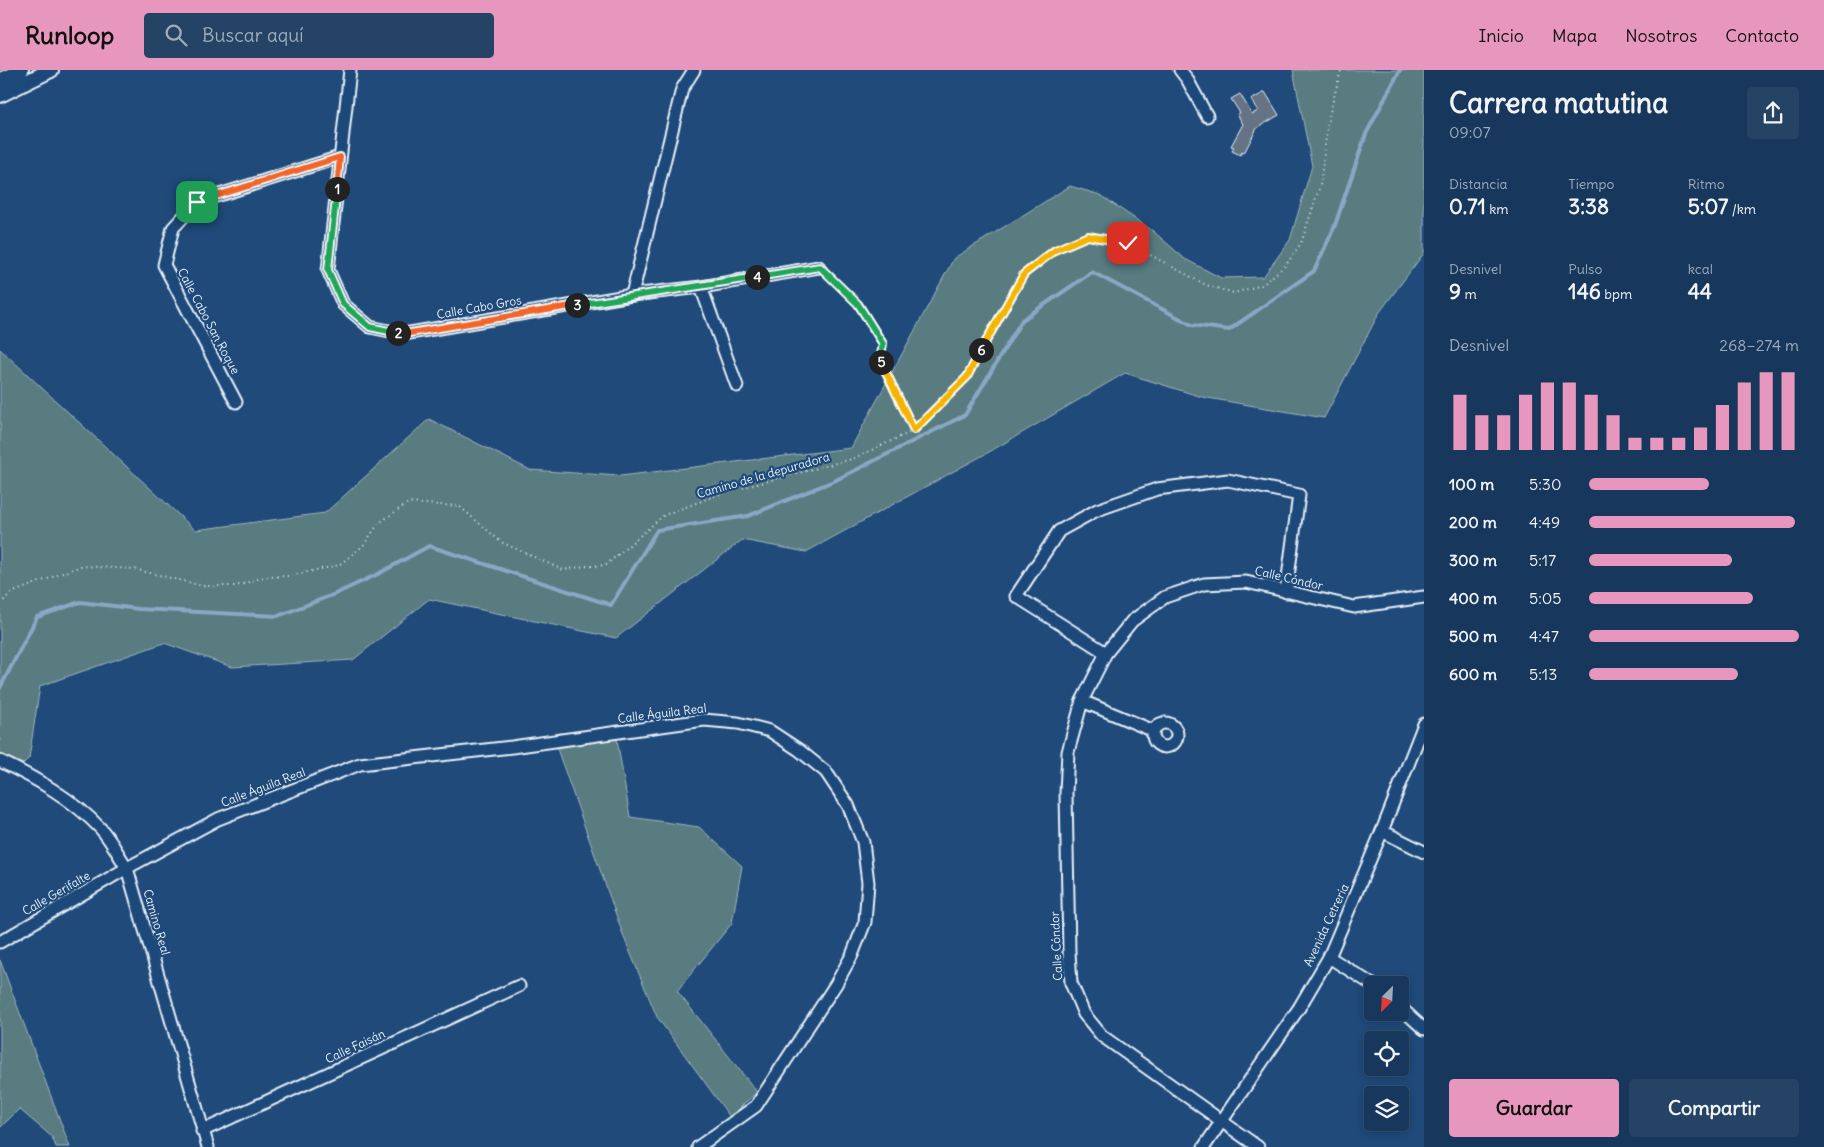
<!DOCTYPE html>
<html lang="es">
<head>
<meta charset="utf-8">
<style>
  :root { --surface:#17385c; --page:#244365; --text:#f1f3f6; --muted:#9eacbb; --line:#365272; --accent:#e797bd }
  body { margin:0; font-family:Delius,sans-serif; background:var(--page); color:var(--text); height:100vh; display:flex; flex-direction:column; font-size:19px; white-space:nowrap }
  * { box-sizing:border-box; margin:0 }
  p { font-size:16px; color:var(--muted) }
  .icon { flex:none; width:28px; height:28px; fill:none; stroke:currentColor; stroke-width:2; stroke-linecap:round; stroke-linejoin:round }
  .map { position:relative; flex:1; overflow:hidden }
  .side { display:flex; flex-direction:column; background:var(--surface); width:400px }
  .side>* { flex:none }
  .needle { width:32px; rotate:204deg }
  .controls { position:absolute; left:1364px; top:906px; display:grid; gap:10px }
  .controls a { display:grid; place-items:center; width:45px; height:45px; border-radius:5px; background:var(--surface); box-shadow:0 2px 8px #0003,0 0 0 1px var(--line); font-size:25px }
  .pin { position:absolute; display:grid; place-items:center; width:42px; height:42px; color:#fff; margin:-21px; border-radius:10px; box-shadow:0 2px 8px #0006 }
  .km { position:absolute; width:25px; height:25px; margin:-12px; border-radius:50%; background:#222; color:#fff; font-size:14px; line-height:25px; text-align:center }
  .round { display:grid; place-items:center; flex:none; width:52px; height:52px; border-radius:5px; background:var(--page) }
  .head { display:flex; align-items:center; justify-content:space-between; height:85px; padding:0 25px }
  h1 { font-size:28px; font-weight:700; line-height:38px }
  .metrics { display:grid; grid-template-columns:repeat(3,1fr); gap:8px; height:85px; padding:5px 25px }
  .metrics div { display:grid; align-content:center }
  .metrics b { font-size:21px; font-weight:700 }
  .metrics small { font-size:14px; font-weight:400 }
  .metrics p { font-size:14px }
  .chart { height:140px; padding:10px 25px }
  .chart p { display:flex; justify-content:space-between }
  .chart svg { width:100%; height:90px; margin-top:5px; stroke:var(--accent); stroke-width:6 }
  .cta { display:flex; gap:10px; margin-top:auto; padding:10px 25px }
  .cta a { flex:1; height:58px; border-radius:5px; background:var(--accent); color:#111; font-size:20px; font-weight:700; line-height:58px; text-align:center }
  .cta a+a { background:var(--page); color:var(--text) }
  ul { padding:0 25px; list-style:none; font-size:16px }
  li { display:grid; grid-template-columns:80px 60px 1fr; align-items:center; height:38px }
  li i { height:12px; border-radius:6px; background:var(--accent) }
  header { display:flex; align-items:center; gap:30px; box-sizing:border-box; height:70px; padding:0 25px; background:var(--accent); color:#111 }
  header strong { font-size:24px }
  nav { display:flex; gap:28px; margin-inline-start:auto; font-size:18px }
  .search { width:350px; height:45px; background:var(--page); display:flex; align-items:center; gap:12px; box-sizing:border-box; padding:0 18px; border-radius:5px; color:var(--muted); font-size:19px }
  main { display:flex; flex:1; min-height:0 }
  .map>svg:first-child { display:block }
</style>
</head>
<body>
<header>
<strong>Runloop</strong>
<div class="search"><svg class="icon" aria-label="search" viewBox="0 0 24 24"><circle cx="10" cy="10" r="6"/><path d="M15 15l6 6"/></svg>Buscar aquí</div>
<nav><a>Inicio</a><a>Mapa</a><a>Nosotros</a><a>Contacto</a></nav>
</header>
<main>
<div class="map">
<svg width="1424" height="1077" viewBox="0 0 1424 1077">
  <rect width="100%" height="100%" fill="#1f4a7a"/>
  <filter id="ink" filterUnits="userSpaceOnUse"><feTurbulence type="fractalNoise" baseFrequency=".02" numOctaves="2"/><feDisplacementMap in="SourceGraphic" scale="10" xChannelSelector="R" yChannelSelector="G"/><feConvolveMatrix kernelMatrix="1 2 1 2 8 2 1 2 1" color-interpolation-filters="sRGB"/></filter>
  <g filter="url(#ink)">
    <g fill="#597b80" stroke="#a0b6bc">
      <polygon points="1293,0 1424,0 1424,183 1379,243 1324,348 1202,327 1125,303 989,382 806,482 742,470 616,568 429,529 353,590 232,597 164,573 40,616 29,688 23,694 0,684 0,279 195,460 325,443 429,349 530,400 620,406 851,378 954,188 1070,116 1100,125 1153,161 1185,189 1221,208 1263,207 1290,170 1312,96"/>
      <polygon points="617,669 630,747 699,757 742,796 732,853 677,921 757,1022 730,1047 657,947 625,870 556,676"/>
      <polygon points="0,890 70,1077 56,1077 52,1067 19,1039 0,1058"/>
    </g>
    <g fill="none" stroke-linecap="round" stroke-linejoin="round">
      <polyline stroke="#89a8c6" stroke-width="4" points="0,618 37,547 80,532 139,539 278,546 335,524 378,504 429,476 611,535 657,460 748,446 836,410 965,345 1022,250 1092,202 1192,255 1229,260 1314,201 1334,158 1366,64 1400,0"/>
    </g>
    <polygon fill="#657384" stroke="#e8f1f8" points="1265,22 1279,45 1257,58 1244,83 1242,82 1240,85 1232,81 1234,77 1231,76 1243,54 1237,44 1240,43 1231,29 1240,24 1252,44 1258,41 1251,30"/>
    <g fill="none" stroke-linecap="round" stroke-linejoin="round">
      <defs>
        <g id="minor">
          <polyline points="350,0 328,200 343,234 370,257 404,264 632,225 682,19 694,0"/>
          <polyline points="1180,0 1187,9 1207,46"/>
          <polyline points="701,217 737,316"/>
          <polyline points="632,225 701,217 819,197"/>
          <polyline points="236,332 164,195 173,158 197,132 340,87"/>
          <polyline points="1106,583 1016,526 1059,461 1097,440 1157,419 1228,410 1299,425 1286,522"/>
          <polyline points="1082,631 1154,661"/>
          <circle cx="1165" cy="665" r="12"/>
          <path d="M0,691C37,709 73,729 101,759C111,770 119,786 127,798L208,1077"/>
          <polyline points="1382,761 1424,782"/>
          <polyline points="0,872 127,798 218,749 360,694 512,677 704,650 738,653 770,661 799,680 826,702 848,735 863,772 868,813 865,852 852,885 836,914 756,1036 698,1077"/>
          <polyline points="1329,887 1373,915"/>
          <polyline points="1400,937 1424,959"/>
          <polyline points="202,1061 519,916"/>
          <polyline points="1204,1077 1299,938 1329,887 1382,761 1424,654"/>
          <polyline points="1258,1077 1102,966 1084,944 1071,913 1069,882 1066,723 1068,682 1082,631 1106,583 1132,551 1165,527 1204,514 1246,512 1354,537 1424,527"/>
        </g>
        <g id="tertiary">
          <polyline points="0,11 21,0"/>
          <polyline points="0,25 51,0"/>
        </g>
      </defs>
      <use href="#minor" stroke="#e8f1f8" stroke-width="15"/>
      <use href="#tertiary" stroke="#e8f1f8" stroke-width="18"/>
      <g stroke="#e8f1f8" stroke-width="2" stroke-dasharray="1 4" stroke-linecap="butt">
        <polyline points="827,204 858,234 883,274 880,289 915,360"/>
        <polyline points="0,534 11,523 81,496 134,499 203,516 236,516 264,507 290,506 339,495 363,476 379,453 408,433 459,436 501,472 563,500 585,496 606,495 664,445 723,423 852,389 915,360 967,307 1024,204 1055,180 1088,167 1128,173 1206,215 1234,223 1262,215 1286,195 1301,173 1320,116 1328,50 1341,0"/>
      </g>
      <use href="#minor" stroke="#1f4a7a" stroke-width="11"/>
      <use href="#tertiary" stroke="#1f4a7a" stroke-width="14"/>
    </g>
  </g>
  <g fill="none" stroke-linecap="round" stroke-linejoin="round" filter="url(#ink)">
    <defs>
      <polyline id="split-1" points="197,132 340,87 337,119"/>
      <polyline id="split-2" points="337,119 328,200 343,234 370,257 398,263"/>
      <polyline id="split-3" points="398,263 404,264 577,235"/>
      <polyline id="split-4" points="577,235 757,207"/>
      <polyline id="split-5" points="757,207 820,197 858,234 883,274 880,289 881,292"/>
      <polyline id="split-6" points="881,292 914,360 967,307 981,280"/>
      <polyline id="split-7" points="981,280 1024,204 1055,180 1088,166 1128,173"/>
    </defs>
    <use href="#split-1" stroke="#fff" stroke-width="10"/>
    <use href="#split-2" stroke="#fff" stroke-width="10"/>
    <use href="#split-3" stroke="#fff" stroke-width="10"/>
    <use href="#split-4" stroke="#fff" stroke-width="10"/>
    <use href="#split-5" stroke="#fff" stroke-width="10"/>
    <use href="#split-6" stroke="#fff" stroke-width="10"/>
    <use href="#split-7" stroke="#fff" stroke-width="10"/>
    <use href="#split-1" stroke="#f0652b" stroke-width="6"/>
    <use href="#split-2" stroke="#22a559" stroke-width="6"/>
    <use href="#split-3" stroke="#f0652b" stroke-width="6"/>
    <use href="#split-4" stroke="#22a559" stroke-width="6"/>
    <use href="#split-5" stroke="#22a559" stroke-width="6"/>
    <use href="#split-6" stroke="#f5b400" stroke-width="6"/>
    <use href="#split-7" stroke="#f5b400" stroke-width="6"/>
  </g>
  <g text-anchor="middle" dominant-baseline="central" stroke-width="4.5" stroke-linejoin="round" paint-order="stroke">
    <g font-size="12" fill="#e8f1f8" stroke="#1f4a7a">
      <text transform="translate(479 237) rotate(-10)">Calle Cabo Gros</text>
      <text transform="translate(209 251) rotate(62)">Calle Cabo San Roque</text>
      <text transform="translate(763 405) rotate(-16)">Camino de la depuradora</text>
      <text transform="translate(1289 508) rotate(13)">Calle Cóndor</text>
      <text transform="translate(662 643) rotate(-7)">Calle Águila Real</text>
      <text transform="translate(263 717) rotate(-21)">Calle Águila Real</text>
      <text transform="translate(56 823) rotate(-30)">Calle Gerifalte</text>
      <text transform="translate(157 852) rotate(74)">Camino Real</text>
      <text transform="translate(1326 855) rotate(-65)">Avenida Cetrería</text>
      <text transform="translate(1056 876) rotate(-93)">Calle Cóndor</text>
      <text transform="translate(355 976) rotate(-25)">Calle Faisán</text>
    </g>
  </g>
</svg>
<div class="controls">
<a><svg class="needle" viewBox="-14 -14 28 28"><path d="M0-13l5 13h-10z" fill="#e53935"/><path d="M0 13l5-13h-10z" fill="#9eacbb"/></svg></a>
<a><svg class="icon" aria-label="locate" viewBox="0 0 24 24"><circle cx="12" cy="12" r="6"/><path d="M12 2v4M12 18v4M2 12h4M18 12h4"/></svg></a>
<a><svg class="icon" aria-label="layers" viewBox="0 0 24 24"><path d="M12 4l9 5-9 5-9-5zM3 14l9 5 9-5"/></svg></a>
</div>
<div class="pin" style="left:197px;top:132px;background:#1e9e55"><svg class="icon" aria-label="arrive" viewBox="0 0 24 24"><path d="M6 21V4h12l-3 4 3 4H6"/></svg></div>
<div class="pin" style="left:1128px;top:173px;background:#d93025"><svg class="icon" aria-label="check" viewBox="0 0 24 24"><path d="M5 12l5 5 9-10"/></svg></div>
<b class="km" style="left:337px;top:119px">1</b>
<b class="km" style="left:398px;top:263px">2</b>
<b class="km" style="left:577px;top:235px">3</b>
<b class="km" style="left:757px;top:207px">4</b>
<b class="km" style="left:881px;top:292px">5</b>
<b class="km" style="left:981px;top:280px">6</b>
</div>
<section class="side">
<div class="head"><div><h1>Carrera matutina</h1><p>09:07</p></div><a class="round"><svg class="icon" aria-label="share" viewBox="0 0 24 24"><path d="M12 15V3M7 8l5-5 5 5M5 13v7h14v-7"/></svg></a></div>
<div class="metrics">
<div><p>Distancia</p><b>0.71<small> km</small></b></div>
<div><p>Tiempo</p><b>3:38</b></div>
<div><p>Ritmo</p><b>5:07<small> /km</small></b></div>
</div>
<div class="metrics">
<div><p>Desnivel</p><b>9<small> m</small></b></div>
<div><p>Pulso</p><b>146<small> bpm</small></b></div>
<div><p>kcal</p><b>44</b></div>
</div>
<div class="chart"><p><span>Desnivel</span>268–274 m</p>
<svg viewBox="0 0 160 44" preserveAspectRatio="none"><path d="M5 44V17M15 44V27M25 44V27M35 44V17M45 44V11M55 44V11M65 44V17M75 44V27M85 44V38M95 44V38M105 44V38M115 44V33M125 44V22M135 44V11M145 44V6M155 44V6"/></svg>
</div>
<ul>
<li><b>100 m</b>5:30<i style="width:57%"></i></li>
<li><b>200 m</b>4:49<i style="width:98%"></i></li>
<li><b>300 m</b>5:17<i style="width:68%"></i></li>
<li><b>400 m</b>5:05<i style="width:78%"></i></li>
<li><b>500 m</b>4:47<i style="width:100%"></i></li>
<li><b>600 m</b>5:13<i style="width:71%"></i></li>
</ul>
<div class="cta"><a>Guardar</a><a>Compartir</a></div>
</section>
</main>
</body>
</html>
